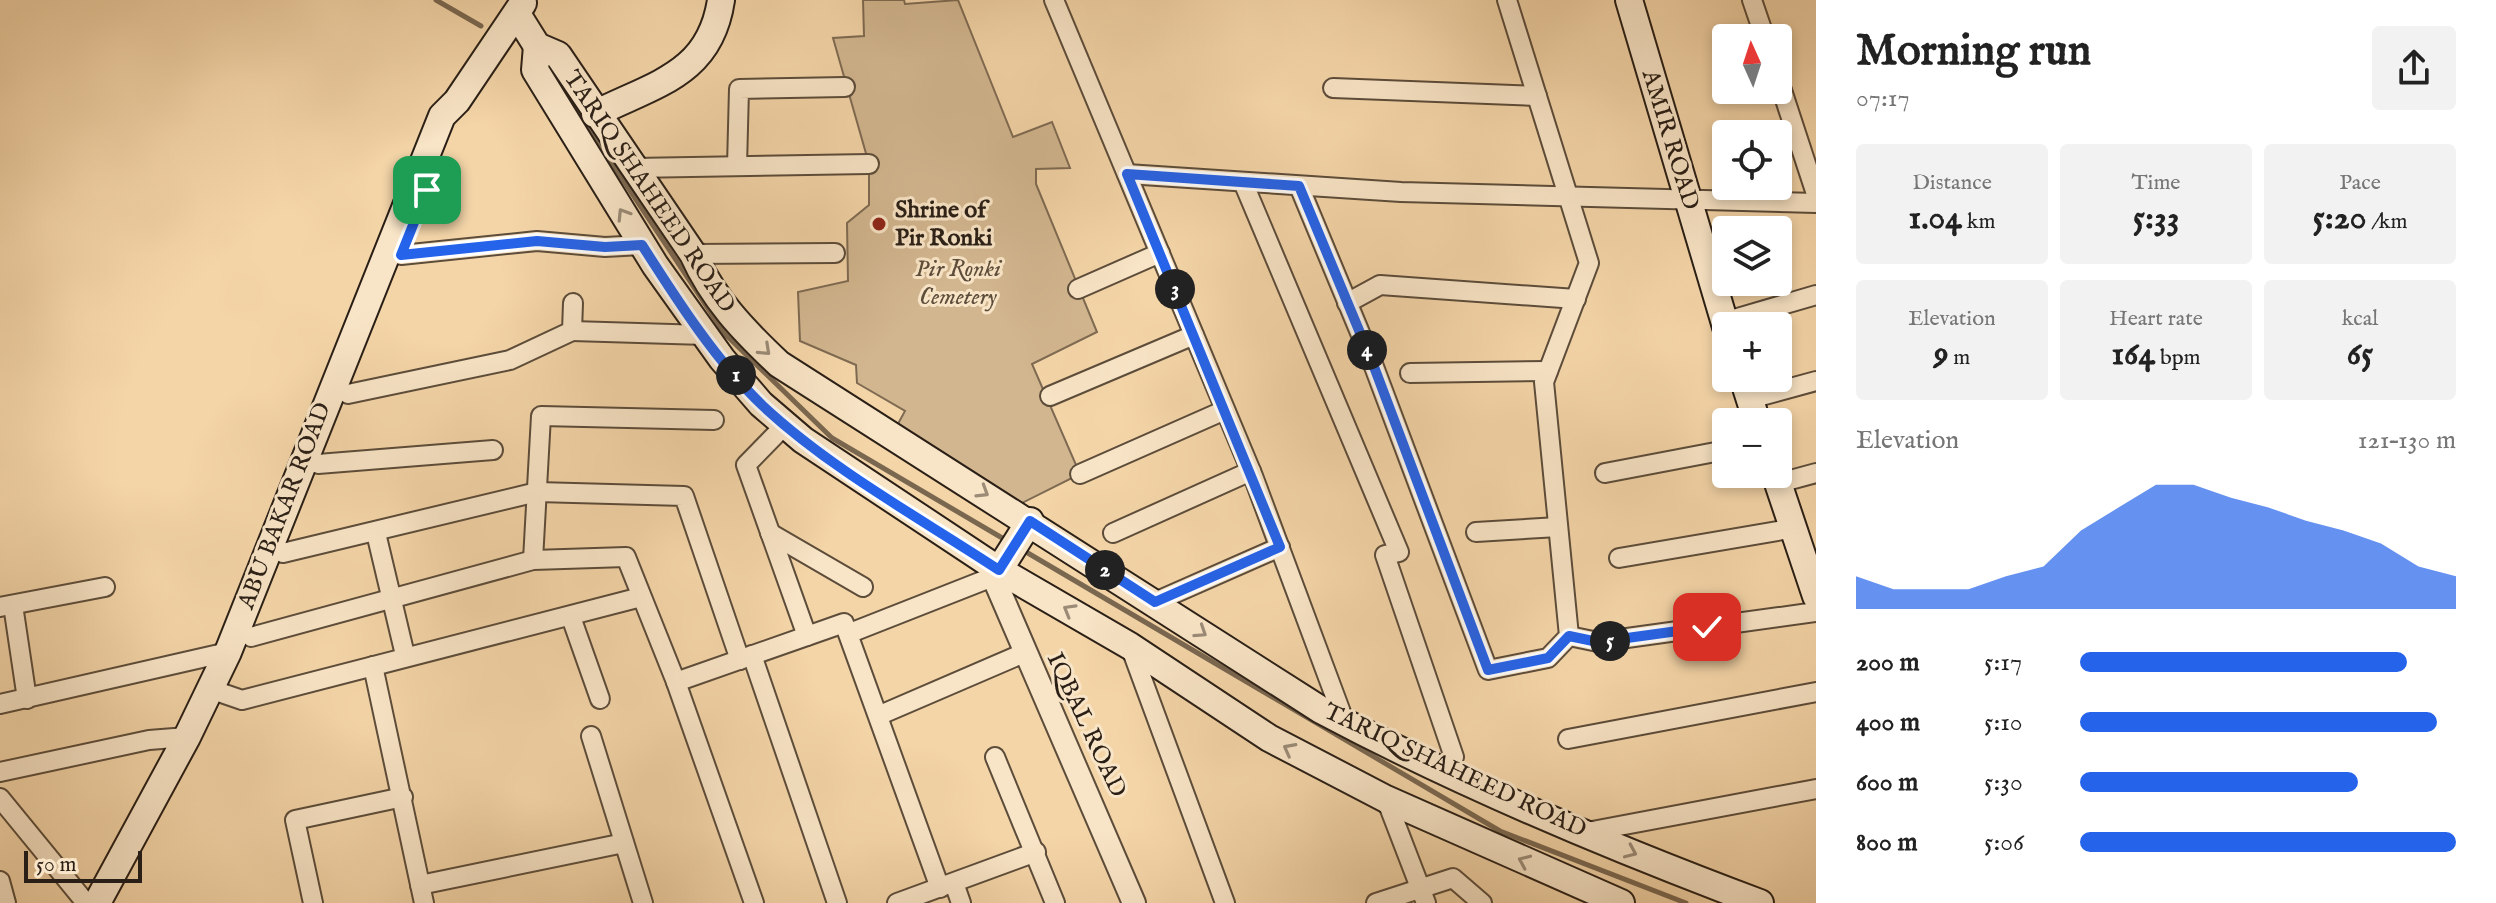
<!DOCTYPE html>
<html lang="en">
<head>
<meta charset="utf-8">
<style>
  :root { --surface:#fff; --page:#f2f2f2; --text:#222; --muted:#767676; --accent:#2563eb }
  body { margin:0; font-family:"IM FELL English",serif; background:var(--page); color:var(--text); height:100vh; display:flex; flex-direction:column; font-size:30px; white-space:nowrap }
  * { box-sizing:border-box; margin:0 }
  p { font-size:26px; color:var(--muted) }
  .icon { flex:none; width:44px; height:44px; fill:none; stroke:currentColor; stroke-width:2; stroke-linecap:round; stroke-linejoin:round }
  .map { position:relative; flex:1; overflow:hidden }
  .details { display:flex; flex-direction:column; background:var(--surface); width:680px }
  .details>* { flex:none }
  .needle { width:52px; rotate:357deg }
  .tools { position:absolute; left:1712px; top:24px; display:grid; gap:16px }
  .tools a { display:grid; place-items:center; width:80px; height:80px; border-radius:8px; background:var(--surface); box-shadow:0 4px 12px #0003; font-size:40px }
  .scale { position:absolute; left:24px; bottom:20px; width:118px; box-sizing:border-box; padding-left:8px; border:4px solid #2a1f16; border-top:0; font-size:22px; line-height:28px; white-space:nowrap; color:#2a1f16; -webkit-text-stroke:6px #f8e4c6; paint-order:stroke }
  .pin { position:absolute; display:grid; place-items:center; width:68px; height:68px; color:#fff; margin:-34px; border-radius:16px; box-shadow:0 4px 12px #0006 }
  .km { position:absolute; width:40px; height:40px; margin:-20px; border-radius:50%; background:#222; color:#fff; font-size:22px; line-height:40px; text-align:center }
  .round { display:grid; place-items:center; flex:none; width:84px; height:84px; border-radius:8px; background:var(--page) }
  .headline { display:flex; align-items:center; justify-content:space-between; height:136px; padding:0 40px }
  h1 { font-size:44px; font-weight:700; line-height:60px }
  .stats { display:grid; grid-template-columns:repeat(3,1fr); gap:12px; height:136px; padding:8px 40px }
  .stats div { display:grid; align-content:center; border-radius:8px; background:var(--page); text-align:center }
  .stats b { font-size:34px; font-weight:700 }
  .stats small { font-size:22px; font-weight:400 }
  .stats p { font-size:22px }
  .chart { height:224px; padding:16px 40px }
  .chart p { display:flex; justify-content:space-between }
  .chart svg { width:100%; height:144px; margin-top:8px; fill:var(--accent); opacity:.7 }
  ul { padding:0 40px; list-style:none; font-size:26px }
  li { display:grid; grid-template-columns:128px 96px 1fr; align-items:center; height:60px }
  li i { height:20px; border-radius:10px; background:var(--accent) }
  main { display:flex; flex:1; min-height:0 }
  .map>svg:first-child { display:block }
</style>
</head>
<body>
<main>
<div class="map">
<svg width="1816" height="903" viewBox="0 0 1816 903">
  <rect width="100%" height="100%" fill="#f4d5a8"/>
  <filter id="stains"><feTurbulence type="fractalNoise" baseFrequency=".0025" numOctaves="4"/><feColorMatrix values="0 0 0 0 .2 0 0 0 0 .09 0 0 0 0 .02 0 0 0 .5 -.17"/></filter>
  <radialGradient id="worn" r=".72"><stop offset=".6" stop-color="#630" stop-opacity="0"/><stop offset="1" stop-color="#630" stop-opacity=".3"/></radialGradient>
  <polygon fill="#d2b68f" stroke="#7e6a52" stroke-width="2" points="863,0 904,0 905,4 958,0 1013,137 1052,122 1070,168 1036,169 1036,184 1097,332 1032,364 1080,474 1010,509 892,435 905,411 857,383 856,365 800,341 798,292 848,281 847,223 869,205 869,164 833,38 864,36"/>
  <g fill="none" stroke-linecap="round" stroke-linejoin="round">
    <g stroke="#7a6750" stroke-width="5">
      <polyline points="436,0 481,26"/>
      <polyline points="547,65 725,334 832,438 1009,542"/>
      <polyline points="1021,549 1500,831 1686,903"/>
    </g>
    <defs>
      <g id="minor">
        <polyline points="1054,0 1253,476 1345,723"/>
        <polyline points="1752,0 1765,38"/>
        <polyline points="1778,78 1816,194"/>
        <polyline points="1333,88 1537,96"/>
        <polyline points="737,166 739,89 845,87"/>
        <polyline points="633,168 869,164"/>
        <polyline points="1127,174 1401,192 1816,203"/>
        <polyline points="1243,182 1399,552 1385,555 1454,757 1447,771"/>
        <polyline points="1299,186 1373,364 1488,670 1548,658 1569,636 1544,382 1589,263 1507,0"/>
        <polyline points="693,254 835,253"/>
        <polyline points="401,255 537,241 605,247 642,245"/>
        <polyline points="1078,289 1160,253"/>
        <polyline points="1347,303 1380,285 1576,299"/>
        <polyline points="1724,322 1816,295"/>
        <polyline points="572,331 705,335"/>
        <polyline points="1410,373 1548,371"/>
        <polyline points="348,394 510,360 572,331 573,303"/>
        <polyline points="1050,396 1194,335"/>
        <polyline points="1750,399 1816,381"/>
        <polyline points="785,425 746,465 807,636"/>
        <polyline points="318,464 493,450"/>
        <polyline points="1605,473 1726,450"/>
        <polyline points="1080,474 1225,410"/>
        <polyline points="1779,483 1816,473"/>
        <polyline points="1476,532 1558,527"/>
        <polyline points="376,533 405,655"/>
        <polyline points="770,533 863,587"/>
        <polyline points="1113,533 1251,471"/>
        <polyline points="283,553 537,492 684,496 740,660"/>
        <polyline points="1619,558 1795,528"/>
        <polyline points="533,560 541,416 714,420"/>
        <polyline points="1155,602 1280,547"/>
        <polyline points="13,605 27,699"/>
        <polyline points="0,607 105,587"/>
        <polyline points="571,617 600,699"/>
        <polyline points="850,633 995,576"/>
        <polyline points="1569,636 1598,642 1816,612"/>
        <polyline points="251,637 533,560 626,557 676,682 754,903"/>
        <polyline points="1130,646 1225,903"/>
        <polyline points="752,655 837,903"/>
        <polyline points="373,666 424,903"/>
        <polyline points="676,682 844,623 940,888"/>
        <polyline points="210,689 242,700 641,597"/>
        <polyline points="0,704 228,652"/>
        <polyline points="880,715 1024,653"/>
        <polyline points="591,736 643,903"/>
        <polyline points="1568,739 1816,692"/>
        <polyline points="995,757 1055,903"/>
        <polyline points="0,772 149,740 187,737"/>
        <polyline points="0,798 86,903"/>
        <polyline points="1386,799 1426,903"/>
        <polyline points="1587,832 1816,789"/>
        <polyline points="0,881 6,903"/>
        <polyline points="954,883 961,903"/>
        <polyline points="420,885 624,843"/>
        <polyline points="313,903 295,820 403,797"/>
        <polyline points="897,903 1036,852"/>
        <polyline points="1376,903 1453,878 1482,903"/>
      </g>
      <polyline id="tertiary" points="999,570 995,581 1134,903"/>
      <g id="secondary">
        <polyline points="1629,0 1726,327"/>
        <path d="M517,14L537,46L558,55L693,254C713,299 743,330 779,364L1321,710C1460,784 1613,848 1760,903"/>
        <polyline points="537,46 535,70 655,265 722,359 761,404 803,440 999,570 1130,646 1269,738 1386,799 1621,903"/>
        <path d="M595,114C654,84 710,75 721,0"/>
        <polyline points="1743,378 1757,422"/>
        <polyline points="1775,474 1816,596"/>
        <polyline points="999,570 1030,521"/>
        <polyline points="97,903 187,737 228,652 442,116 457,101 523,3"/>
      </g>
    </defs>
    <use href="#minor" stroke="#5c4c3a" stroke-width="22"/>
    <use href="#tertiary" stroke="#5c4c3a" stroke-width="26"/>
    <use href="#secondary" stroke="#2a1f16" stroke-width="30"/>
    <use href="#minor" stroke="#f8e4c6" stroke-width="18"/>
    <use href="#tertiary" stroke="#f8e4c6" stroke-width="22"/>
    <use href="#secondary" stroke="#f8e4c6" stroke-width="26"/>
  </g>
  <defs><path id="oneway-chevron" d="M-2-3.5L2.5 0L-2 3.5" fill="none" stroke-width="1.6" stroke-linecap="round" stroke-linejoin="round" transform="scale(2)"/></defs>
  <g stroke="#9b8b77">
    <use href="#oneway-chevron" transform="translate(623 214) rotate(-122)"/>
    <use href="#oneway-chevron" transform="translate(765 350) rotate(43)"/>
    <use href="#oneway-chevron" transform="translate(983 492) rotate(32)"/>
    <use href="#oneway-chevron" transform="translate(1069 610) rotate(-150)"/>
    <use href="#oneway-chevron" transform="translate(1201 632) rotate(33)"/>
    <use href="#oneway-chevron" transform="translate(1289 749) rotate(-152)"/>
    <use href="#oneway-chevron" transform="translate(1631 852) rotate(24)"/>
    <use href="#oneway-chevron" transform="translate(1524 861) rotate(-156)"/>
  </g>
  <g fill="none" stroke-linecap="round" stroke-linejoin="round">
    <defs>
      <path id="route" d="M427,190L401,255L537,241L605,247L642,245C677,300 716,361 763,406C832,470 920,518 999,570L1030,521L1155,602L1280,547L1127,174L1299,186L1373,364L1488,670L1548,658L1569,636L1598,642L1707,627"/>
    </defs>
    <use href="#route" stroke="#fff" stroke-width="16"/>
    <use href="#route" stroke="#2563eb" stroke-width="10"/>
  </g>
  <circle fill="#8f2418" stroke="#f8e4c6" stroke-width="3" cx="879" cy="224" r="8"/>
  <g text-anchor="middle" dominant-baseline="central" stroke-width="6" stroke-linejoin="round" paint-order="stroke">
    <g font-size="24" fill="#2a1f16" stroke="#f8e4c6">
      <text transform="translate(1670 140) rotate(73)">AMIR ROAD</text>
      <text transform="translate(649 192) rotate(56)">TARIQ SHAHEED ROAD</text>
      <text transform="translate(285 506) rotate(-69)">ABU BAKAR ROAD</text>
      <text transform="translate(1086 725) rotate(65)">IQBAL ROAD</text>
      <text transform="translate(1455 771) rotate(25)">TARIQ SHAHEED ROAD</text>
    </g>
    <g font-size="24" font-weight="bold" fill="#2a1f16" stroke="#f8e4c6" text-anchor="start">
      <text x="895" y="210">Shrine of<tspan x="895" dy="28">Pir Ronki</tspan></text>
    </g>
    <g font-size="24" font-style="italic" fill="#5c4c3a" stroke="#f8e4c6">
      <text x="958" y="269">Pir Ronki<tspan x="958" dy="28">Cemetery</tspan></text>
    </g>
  </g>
  <rect width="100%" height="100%" filter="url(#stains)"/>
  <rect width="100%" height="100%" fill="url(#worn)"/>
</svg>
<div class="tools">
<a><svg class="needle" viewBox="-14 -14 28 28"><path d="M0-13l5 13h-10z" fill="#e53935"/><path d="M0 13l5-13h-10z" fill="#767676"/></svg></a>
<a><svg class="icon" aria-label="locate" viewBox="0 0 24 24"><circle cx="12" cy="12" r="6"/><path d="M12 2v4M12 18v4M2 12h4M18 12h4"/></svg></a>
<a><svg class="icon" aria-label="layers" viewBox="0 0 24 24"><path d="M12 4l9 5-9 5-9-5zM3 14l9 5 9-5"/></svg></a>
<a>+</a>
<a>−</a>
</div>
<div class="scale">50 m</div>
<div class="pin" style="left:427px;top:190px;background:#1e9e55"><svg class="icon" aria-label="arrive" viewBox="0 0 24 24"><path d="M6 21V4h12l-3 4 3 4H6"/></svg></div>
<div class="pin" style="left:1707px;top:627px;background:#d93025"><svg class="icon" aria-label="check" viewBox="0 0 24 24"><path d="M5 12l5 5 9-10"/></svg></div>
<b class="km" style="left:736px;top:375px">1</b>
<b class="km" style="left:1105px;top:570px">2</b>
<b class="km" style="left:1175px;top:289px">3</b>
<b class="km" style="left:1367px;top:350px">4</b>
<b class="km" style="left:1610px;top:641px">5</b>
</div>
<section class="details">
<div class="headline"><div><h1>Morning run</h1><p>07:17</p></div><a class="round"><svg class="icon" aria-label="share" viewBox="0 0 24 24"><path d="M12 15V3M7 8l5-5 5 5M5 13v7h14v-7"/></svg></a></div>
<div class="stats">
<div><p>Distance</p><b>1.04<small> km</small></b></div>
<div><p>Time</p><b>5:33</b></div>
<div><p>Pace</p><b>5:20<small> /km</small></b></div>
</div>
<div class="stats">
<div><p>Elevation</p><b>9<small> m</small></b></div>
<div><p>Heart rate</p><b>164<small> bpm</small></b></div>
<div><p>kcal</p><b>65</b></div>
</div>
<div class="chart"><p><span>Elevation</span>121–130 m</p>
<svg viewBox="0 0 160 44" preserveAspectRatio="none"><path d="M0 44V34L10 38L20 38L30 38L40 34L50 31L60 20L70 13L80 6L90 6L100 10L110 13L120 17L130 20L140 24L150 31L160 34V44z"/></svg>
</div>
<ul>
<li><b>200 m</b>5:17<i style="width:87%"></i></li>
<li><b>400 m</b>5:10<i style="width:95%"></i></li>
<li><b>600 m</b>5:30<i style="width:74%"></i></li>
<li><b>800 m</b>5:06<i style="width:100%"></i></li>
</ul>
</section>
</main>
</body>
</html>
